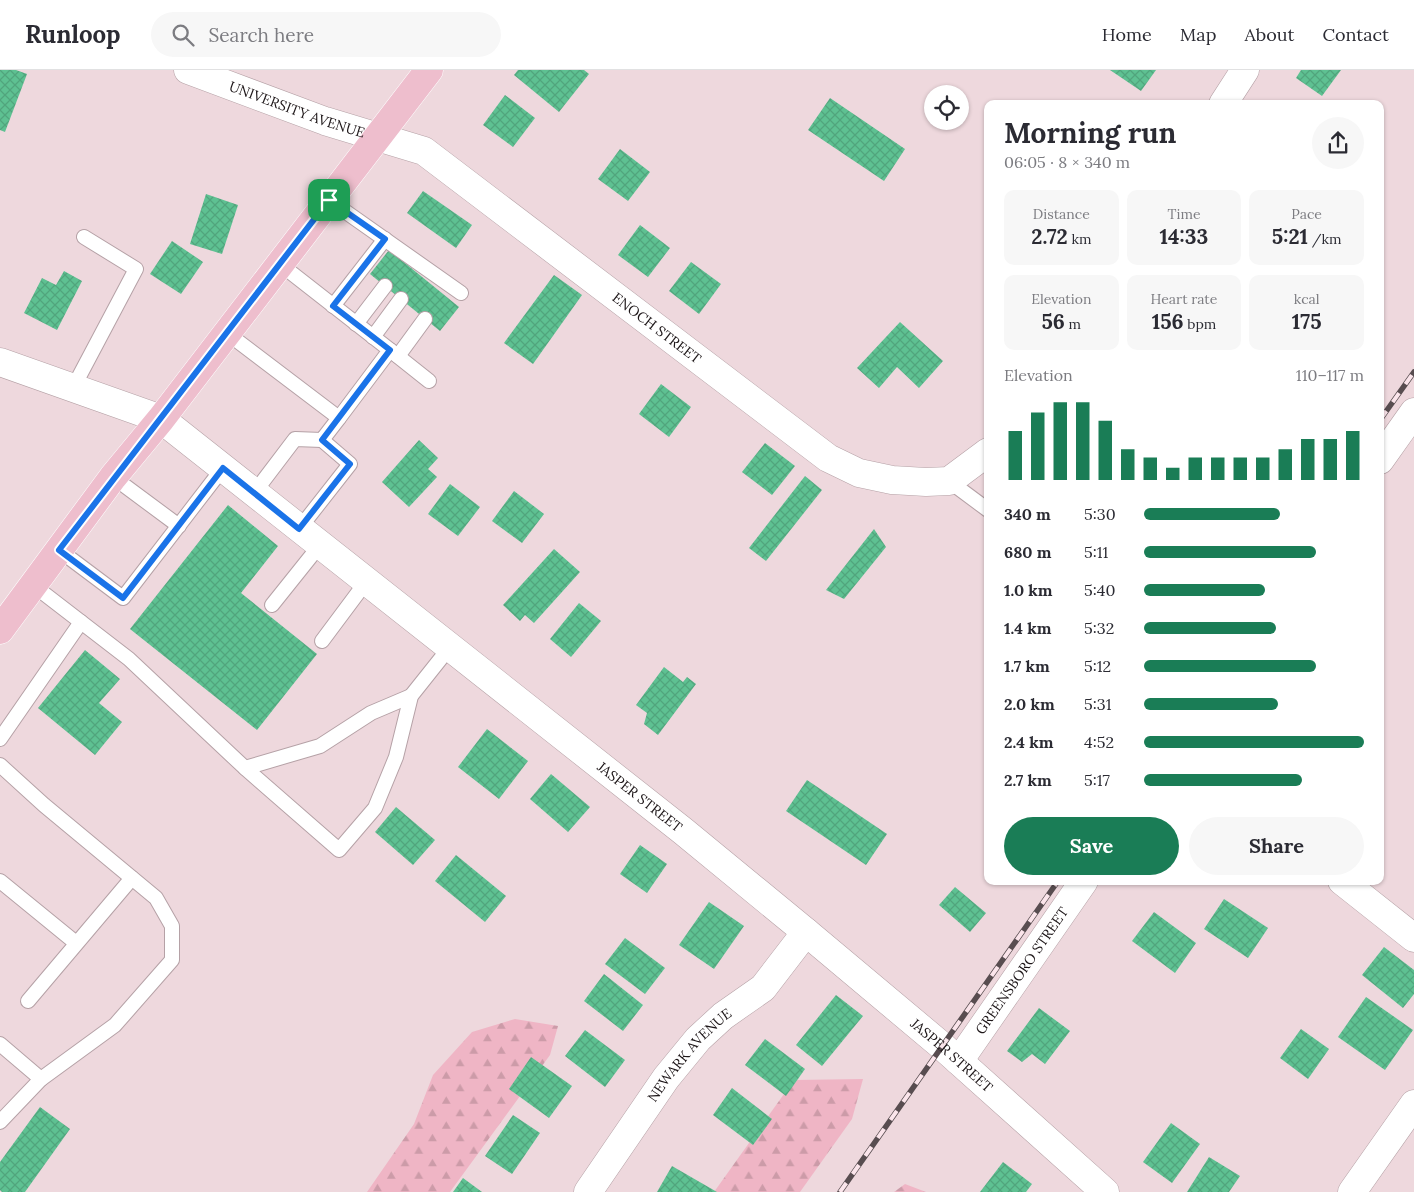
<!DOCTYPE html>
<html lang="en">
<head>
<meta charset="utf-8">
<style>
  :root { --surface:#fff; --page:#f7f7f7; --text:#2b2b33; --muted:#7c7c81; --line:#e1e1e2; --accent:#1a7d56 }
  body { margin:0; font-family:Lora,serif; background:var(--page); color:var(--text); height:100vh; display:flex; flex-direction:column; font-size:19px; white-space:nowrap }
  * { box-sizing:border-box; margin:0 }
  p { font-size:16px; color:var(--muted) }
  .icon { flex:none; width:28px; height:28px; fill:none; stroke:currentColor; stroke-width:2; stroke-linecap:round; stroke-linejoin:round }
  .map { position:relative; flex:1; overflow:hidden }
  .drawer { position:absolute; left:984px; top:30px; width:400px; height:785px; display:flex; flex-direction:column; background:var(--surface); border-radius:10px; box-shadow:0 1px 4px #0004 }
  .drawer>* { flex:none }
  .buttons { position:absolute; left:924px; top:15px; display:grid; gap:10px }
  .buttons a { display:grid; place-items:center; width:45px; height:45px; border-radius:50%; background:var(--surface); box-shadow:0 1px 4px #0004; font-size:25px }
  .pin { position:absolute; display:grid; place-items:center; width:42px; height:42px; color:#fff; margin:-21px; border-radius:10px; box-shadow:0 2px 8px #0006 }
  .round { display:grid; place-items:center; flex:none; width:52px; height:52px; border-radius:26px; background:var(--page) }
  .head { display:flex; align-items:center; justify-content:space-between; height:85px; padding:0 20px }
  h1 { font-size:28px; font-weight:800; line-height:38px }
  .metrics { display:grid; grid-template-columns:repeat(3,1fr); gap:8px; height:85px; padding:5px 20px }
  .metrics div { display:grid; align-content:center; border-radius:10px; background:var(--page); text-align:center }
  .metrics b { font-size:21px; font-weight:800 }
  .metrics small { font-size:14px; font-weight:400 }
  .metrics p { font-size:14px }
  .chart { height:140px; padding:10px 20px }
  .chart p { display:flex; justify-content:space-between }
  .chart svg { width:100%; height:90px; margin-top:5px; stroke:var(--accent); stroke-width:6 }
  .button { display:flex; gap:10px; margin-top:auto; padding:10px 20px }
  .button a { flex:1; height:58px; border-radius:30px; background:var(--accent); color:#fff; font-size:20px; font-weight:800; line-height:58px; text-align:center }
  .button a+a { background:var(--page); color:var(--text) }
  ul { padding:0 20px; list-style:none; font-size:16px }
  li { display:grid; grid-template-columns:80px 60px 1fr; align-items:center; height:38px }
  li i { height:12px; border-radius:6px; background:var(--accent) }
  header { display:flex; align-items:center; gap:30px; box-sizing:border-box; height:70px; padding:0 25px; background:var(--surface); border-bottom:1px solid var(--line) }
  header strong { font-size:24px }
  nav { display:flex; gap:28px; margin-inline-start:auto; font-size:18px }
  .search { width:350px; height:45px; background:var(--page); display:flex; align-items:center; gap:12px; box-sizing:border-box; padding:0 18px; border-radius:28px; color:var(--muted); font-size:19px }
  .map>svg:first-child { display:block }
</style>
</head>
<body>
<header>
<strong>Runloop</strong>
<div class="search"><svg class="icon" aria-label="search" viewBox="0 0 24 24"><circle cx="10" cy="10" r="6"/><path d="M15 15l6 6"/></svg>Search here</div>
<nav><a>Home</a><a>Map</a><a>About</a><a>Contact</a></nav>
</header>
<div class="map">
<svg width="1414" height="1122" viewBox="0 0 1414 1122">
  <defs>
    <pattern id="forest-firs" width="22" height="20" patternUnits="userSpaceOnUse" patternTransform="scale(1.25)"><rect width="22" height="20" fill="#efb5c5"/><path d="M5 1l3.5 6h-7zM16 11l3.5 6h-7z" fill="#cc9ba8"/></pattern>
    <pattern id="building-cross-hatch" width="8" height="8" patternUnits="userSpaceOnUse" patternTransform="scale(1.25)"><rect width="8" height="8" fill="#5ec192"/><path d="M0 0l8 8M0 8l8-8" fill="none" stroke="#51a57d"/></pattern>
  </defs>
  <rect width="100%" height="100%" fill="#eed8dd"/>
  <g fill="url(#forest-firs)">
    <polygon points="515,949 558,956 550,985 450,1122 367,1122 414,1054 433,1005 472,962"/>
    <polygon points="863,1009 852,1049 800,1122 714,1122 794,1010"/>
    <polygon points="905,1114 926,1122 894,1122"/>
  </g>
  <g fill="url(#building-cross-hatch)">
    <polygon points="0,0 16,0 27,4 5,62 0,60"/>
    <polygon points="518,0 584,0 589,4 559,42 514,5"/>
    <polygon points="1110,0 1156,0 1141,21"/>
    <polygon points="1301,0 1341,0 1322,26 1296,8"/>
    <polygon points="505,25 535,48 513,77 483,55"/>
    <polygon points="830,28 905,79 884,111 808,60"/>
    <polygon points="620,79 650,102 628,131 598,109"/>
    <polygon points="423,121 472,155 456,178 407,143"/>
    <polygon points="206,124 238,135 222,184 190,174"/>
    <polygon points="640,155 670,178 648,207 618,185"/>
    <polygon points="172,171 203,192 181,224 150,204"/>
    <polygon points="389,180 459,237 440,261 370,204"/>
    <polygon points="691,192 721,214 699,244 669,221"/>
    <polygon points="64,201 82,211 57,260 24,243 42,208 56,215"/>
    <polygon points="554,205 582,225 533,294 504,273"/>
    <polygon points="900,252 943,291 919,318 897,297 879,318 857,298"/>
    <polygon points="661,314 691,337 669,367 639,344"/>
    <polygon points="419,370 438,388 428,399 437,407 409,437 382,412"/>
    <polygon points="765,373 795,396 772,425 742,402"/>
    <polygon points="805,406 822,420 766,491 749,478"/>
    <polygon points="450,414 480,437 458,466 428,444"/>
    <polygon points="514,421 544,444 522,473 492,451"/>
    <polygon points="228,435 278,476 241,523 317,584 257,660 130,559"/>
    <polygon points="874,459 886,477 844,529 826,520"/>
    <polygon points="554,479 580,502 534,553 525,545 520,551 503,535"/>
    <polygon points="579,533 601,551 571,587 550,569"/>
    <polygon points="85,580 120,609 99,633 122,652 95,685 38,638"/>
    <polygon points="664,597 683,612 687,607 696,614 658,665 644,654 647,643 636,635"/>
    <polygon points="487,659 528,691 499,729 458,697"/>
    <polygon points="551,704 590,737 568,762 530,729"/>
    <polygon points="807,710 887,764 866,795 786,741"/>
    <polygon points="396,737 435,770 413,795 375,762"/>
    <polygon points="640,775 667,794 647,823 620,804"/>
    <polygon points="456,785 506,826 485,852 435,811"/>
    <polygon points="955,817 986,843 970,862 939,835"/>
    <polygon points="1224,829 1268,858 1248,888 1204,859"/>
    <polygon points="709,832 744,856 714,899 679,875"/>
    <polygon points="1154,842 1196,873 1175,903 1132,871"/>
    <polygon points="625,868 665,898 645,924 605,894"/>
    <polygon points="1384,877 1414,900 1414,924 1403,938 1362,905"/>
    <polygon points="604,904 643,935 623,961 584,931"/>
    <polygon points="836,925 863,946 822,996 796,975"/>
    <polygon points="1366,927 1413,960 1385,1000 1338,967"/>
    <polygon points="1039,938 1070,961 1045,994 1032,984 1022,992 1007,981"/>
    <polygon points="1301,959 1329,979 1308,1009 1280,988"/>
    <polygon points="585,960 625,990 605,1017 565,986"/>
    <polygon points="765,969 805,999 786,1026 745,995"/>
    <polygon points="531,987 572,1016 549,1048 509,1019"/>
    <polygon points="732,1018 772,1049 753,1075 713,1045"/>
    <polygon points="40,1037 70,1059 25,1122 2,1122 0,1120 0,1092"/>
    <polygon points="513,1045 540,1063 512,1104 485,1086"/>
    <polygon points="1171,1053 1200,1074 1172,1113 1143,1092"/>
    <polygon points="1209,1087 1240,1106 1229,1122 1187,1122"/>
    <polygon points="1003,1092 1032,1114 1026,1122 980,1122"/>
    <polygon points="672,1096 717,1122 657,1122"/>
    <polygon points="463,1108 482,1122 453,1122"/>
  </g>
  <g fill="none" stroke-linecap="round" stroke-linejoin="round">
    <defs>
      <g id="service">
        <polyline points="329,130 461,223"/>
        <polyline points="280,194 390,280 339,348"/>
        <polyline points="333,236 385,169"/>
        <polyline points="356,254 385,216"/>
        <polyline points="227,263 339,348 322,370 295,369 254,423"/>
        <polyline points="373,267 401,229"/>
        <polyline points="390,280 429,311"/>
        <polyline points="398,286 425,249"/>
        <polyline points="73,318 136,199 84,167"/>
        <polyline points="113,407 179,456"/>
        <polyline points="949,411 988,440"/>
        <polyline points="299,459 350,394 322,370"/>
        <polyline points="59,480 123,528 223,398"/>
        <polyline points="33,515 129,589 245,698 339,780 375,738 396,687 411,626 450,577"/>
        <polyline points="272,535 320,475"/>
        <polyline points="322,571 366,512"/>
        <polyline points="0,669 81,552"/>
        <polyline points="0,695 44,735 156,828 172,856 172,890 115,955 41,1009"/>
        <polyline points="245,698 320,676 371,643 411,626"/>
        <polyline points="0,811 76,873"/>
        <polyline points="28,931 132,808"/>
        <polyline points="0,974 41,1009 0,1052"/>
      </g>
      <g id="minor">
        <path id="s1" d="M188,0L325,51L424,81L828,388L859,403L892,410L926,412L949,411L988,382"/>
        <polyline points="1223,34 1245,0"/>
        <polyline points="0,292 161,349"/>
        <polyline points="1380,390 1414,342"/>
        <polyline points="1342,811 1414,868"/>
        <path id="s2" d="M959,991L1084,811"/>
        <path id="s3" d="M588,1122L666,1008L698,969L723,946L763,918L806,862"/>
        <polyline points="1352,1122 1414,1034"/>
      </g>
      <g id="tertiary">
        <path id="s4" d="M161,349L683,761L806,862L942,976L1105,1122"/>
      </g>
      <polyline id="primary" points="0,560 113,407 161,349 429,0"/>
    </defs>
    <use href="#service" stroke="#b5a1a6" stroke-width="16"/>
    <use href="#minor" stroke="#b5a1a6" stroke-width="29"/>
    <use href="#tertiary" stroke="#b5a1a6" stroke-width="29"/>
    <use href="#primary" stroke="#fff" stroke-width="29"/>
    <use href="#service" stroke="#fff" stroke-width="14"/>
    <use href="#minor" stroke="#fff" stroke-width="28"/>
    <use href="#tertiary" stroke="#fff" stroke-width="28"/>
    <use href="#primary" stroke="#eebecd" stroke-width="28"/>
    <defs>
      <g id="rail">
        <polyline points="1380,350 1414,302"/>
        <polyline points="840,1122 1058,811"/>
      </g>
    </defs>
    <use href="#rail" stroke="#584d50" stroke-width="5.5"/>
    <use href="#rail" stroke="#fbe5eb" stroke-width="4" stroke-dasharray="11" stroke-linecap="butt"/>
  </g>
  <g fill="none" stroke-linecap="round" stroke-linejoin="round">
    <defs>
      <polygon id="route" points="329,130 385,169 333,236 390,280 322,370 350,394 299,459 223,398 123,528 59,480"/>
    </defs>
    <use href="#route" stroke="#fff" stroke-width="10"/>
    <use href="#route" stroke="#1a73e8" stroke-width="6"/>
  </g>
  <g text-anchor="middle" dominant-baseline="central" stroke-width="4" stroke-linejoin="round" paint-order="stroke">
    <g font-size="14" fill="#1d1618" stroke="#fbe5eb">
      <text stroke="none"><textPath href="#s1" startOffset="116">UNIVERSITY AVENUE</textPath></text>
      <text stroke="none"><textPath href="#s1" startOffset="542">ENOCH STREET</textPath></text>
      <text stroke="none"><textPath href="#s4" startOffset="610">JASPER STREET</textPath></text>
      <text stroke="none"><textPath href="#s2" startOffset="110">GREENSBORO STREET</textPath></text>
      <text stroke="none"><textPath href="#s4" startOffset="1015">JASPER STREET</textPath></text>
      <text stroke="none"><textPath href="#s3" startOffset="171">NEWARK AVENUE</textPath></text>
    </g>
  </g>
</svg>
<div class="buttons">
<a><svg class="icon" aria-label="locate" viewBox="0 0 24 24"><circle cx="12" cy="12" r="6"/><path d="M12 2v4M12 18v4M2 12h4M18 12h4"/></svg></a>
</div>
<div class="pin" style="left:329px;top:130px;background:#1e9e55"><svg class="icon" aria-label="arrive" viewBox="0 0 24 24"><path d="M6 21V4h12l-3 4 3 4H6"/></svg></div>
<section class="drawer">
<div class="head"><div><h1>Morning run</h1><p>06:05 · 8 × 340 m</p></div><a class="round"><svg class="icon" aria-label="share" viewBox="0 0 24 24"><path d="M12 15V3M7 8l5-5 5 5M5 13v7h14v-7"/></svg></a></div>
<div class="metrics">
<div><p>Distance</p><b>2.72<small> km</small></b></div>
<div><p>Time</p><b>14:33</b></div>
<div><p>Pace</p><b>5:21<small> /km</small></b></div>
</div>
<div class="metrics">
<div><p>Elevation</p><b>56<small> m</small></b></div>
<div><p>Heart rate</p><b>156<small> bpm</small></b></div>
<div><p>kcal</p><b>175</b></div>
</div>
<div class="chart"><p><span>Elevation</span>110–117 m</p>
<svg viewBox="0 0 160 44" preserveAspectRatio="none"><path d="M5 44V20M15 44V11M25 44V6M35 44V6M45 44V15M55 44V29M65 44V33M75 44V38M85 44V33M95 44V33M105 44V33M115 44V33M125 44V29M135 44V24M145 44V24M155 44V20"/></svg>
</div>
<ul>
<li><b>340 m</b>5:30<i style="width:62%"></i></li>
<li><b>680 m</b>5:11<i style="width:78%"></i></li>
<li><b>1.0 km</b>5:40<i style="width:55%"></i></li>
<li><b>1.4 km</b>5:32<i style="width:60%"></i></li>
<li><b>1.7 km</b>5:12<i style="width:78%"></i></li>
<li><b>2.0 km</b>5:31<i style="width:61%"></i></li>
<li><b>2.4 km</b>4:52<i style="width:100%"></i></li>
<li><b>2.7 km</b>5:17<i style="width:72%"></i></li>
</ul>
<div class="button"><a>Save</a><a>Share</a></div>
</section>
</div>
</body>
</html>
